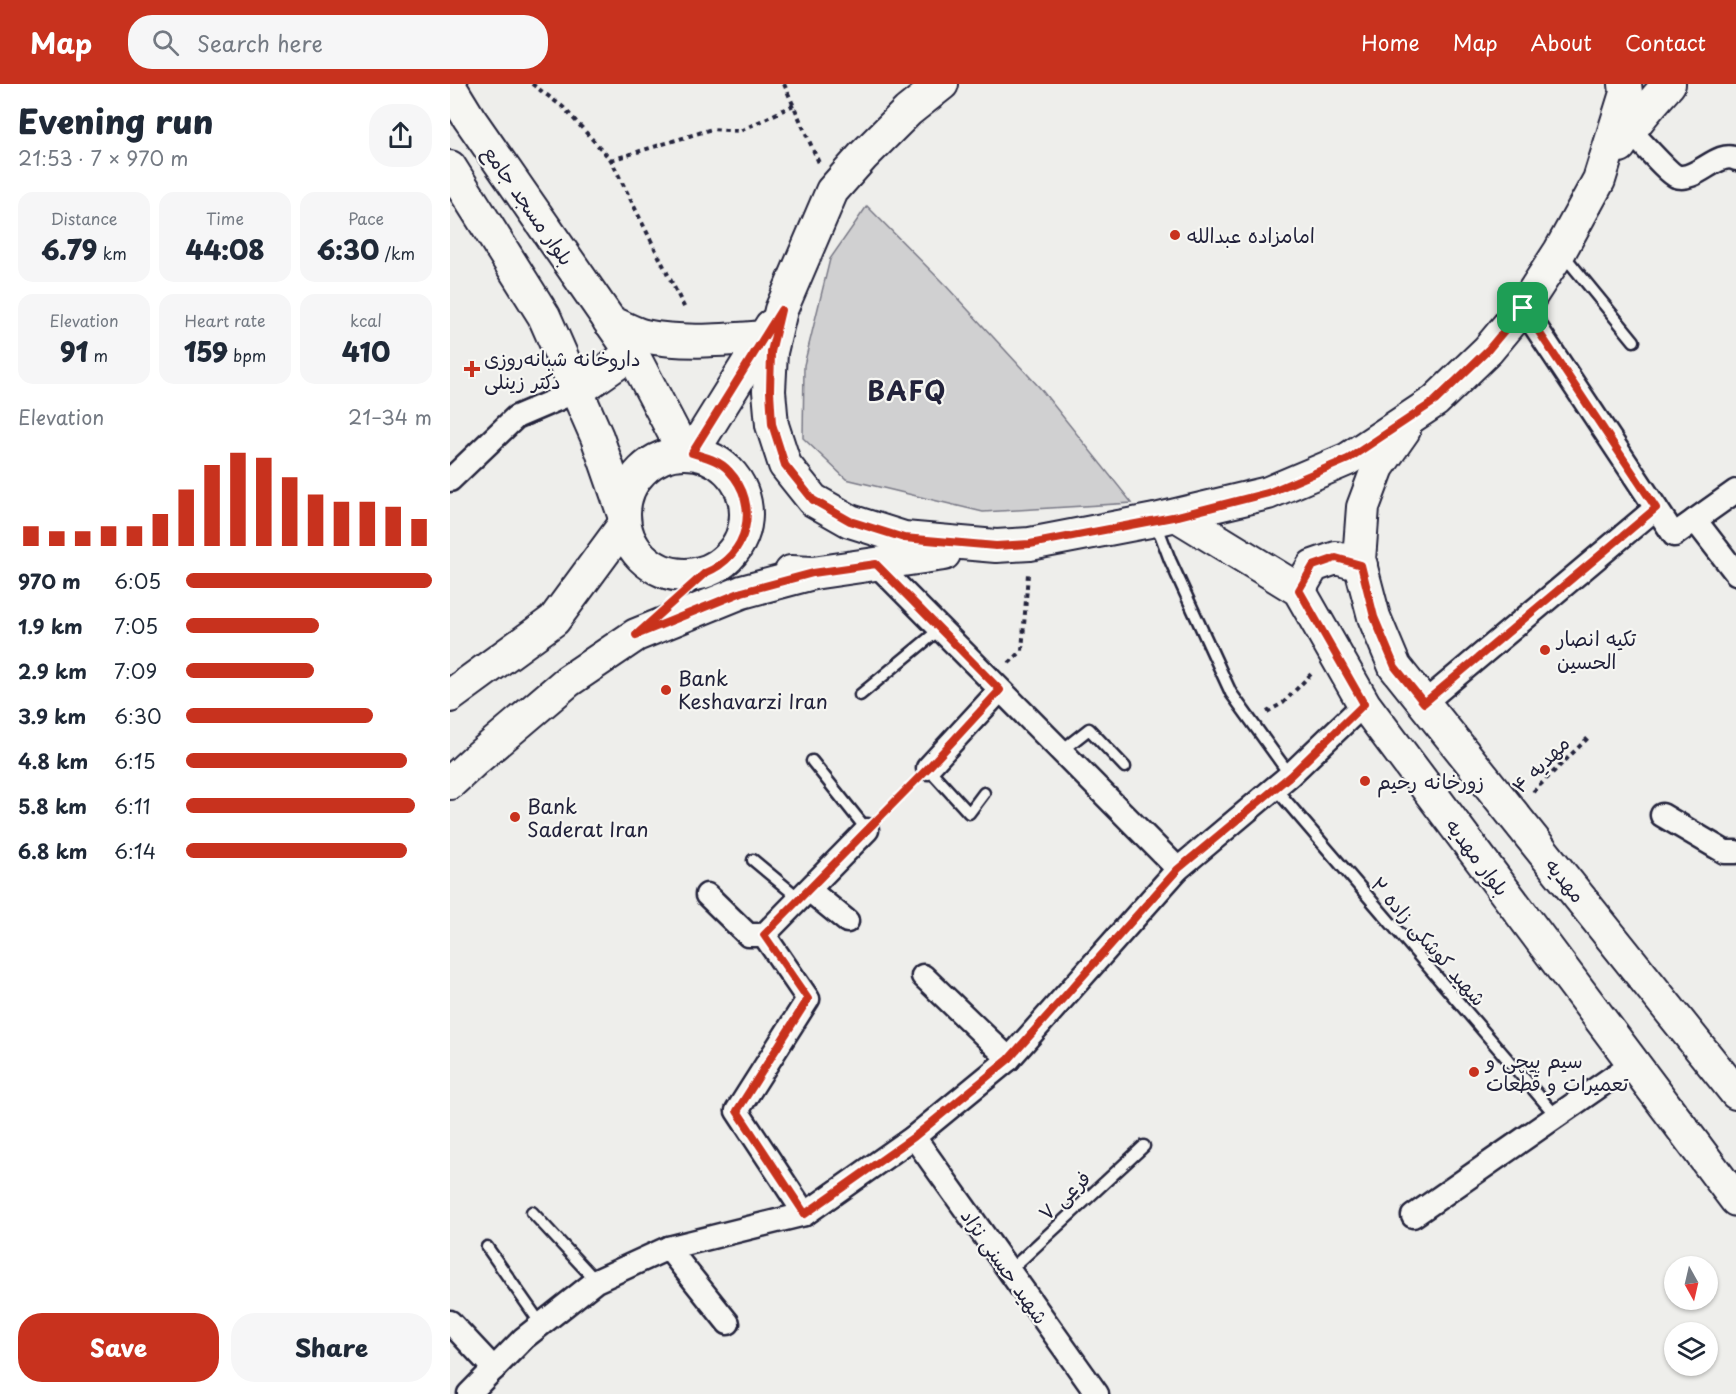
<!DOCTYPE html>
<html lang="en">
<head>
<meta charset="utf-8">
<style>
  :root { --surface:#fff; --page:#f6f6f7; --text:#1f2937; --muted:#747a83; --accent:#c8321e }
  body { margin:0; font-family:"Playpen Sans","Playpen Sans Arabic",sans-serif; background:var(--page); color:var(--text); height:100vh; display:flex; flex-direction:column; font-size:22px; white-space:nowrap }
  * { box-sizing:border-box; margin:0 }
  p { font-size:20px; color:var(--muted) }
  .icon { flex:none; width:33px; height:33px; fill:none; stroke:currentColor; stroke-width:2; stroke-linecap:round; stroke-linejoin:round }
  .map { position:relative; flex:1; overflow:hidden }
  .details { display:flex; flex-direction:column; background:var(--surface); width:450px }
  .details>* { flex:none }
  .needle { width:39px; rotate:172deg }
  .controls { position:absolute; left:1214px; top:1172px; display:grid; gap:12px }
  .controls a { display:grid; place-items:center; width:54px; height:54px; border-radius:50%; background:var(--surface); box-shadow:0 2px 4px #0004; font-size:30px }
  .pin { position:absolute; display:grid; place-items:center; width:51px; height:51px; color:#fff; margin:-26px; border-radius:12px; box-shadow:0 3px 9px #0006 }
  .round { display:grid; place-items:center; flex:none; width:63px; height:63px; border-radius:24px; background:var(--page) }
  .head { display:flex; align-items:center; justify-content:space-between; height:102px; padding:0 18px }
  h1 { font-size:33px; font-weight:800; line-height:45px }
  .stats { display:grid; grid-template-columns:repeat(3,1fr); gap:9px; height:102px; padding:6px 18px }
  .stats div { display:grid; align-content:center; border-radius:15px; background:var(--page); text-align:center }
  .stats b { font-size:26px; font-weight:800 }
  .stats small { font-size:16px; font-weight:400 }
  .stats p { font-size:16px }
  .chart { height:168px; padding:12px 18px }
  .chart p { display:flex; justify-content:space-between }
  .chart svg { width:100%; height:108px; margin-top:6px; stroke:var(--accent); stroke-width:6 }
  .primary-button { display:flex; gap:12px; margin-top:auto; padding:12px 18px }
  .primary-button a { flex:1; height:69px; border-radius:24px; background:var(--accent); color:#fff; font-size:24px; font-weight:800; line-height:69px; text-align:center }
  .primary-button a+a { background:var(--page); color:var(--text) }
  ul { padding:0 18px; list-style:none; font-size:20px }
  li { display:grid; grid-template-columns:96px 72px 1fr; align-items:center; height:45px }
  li i { height:15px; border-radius:8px; background:var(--accent) }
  header { display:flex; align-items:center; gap:36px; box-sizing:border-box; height:84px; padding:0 30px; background:var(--accent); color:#fff }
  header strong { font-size:28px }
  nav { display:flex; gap:33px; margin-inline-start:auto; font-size:21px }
  .search { width:420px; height:54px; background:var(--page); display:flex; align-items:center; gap:15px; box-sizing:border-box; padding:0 21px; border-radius:24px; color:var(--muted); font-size:22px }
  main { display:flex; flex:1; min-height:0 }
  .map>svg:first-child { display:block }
</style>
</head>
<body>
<header>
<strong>Map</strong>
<div class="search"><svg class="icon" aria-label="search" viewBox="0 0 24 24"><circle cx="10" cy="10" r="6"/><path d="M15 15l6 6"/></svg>Search here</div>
<nav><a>Home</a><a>Map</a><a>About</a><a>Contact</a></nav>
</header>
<main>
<section class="details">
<div class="head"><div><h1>Evening run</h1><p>21:53 · 7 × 970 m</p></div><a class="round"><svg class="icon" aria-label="share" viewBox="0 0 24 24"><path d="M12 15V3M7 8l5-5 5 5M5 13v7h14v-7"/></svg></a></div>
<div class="stats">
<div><p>Distance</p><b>6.79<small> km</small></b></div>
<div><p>Time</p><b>44:08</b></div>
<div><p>Pace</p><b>6:30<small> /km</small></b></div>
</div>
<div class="stats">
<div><p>Elevation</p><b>91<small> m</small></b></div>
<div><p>Heart rate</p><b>159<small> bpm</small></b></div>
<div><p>kcal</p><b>410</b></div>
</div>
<div class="chart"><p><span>Elevation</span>21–34 m</p>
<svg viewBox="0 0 160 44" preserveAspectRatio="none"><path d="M5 44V36M15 44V38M25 44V38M35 44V36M45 44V36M55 44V31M65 44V21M75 44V11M85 44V6M95 44V8M105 44V16M115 44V23M125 44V26M135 44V26M145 44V28M155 44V33"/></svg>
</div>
<ul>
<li><b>970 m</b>6:05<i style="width:100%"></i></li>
<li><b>1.9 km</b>7:05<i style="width:54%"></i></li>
<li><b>2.9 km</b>7:09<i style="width:52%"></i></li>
<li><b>3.9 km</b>6:30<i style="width:76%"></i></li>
<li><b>4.8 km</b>6:15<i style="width:90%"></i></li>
<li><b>5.8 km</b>6:11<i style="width:93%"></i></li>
<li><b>6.8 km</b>6:14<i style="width:90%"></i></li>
</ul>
<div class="primary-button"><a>Save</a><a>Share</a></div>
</section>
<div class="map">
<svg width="1286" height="1310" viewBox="0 0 1286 1310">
  <rect width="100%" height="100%" fill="#eeeeeb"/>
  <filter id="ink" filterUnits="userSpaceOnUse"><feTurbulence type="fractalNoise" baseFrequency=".0167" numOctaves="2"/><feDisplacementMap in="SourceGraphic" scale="12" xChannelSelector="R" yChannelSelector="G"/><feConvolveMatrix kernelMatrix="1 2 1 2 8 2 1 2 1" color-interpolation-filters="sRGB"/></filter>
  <g filter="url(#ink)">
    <polygon fill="#d0d0d1" stroke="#797986" stroke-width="1.5" points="417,122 497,203 590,304 682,419 533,428 396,395 353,354 354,281 380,175"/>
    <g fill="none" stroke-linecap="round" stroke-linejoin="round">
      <defs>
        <g id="service">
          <polyline points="1112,169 1184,257"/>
          <polyline points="706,439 720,476 781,609 840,691"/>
          <polyline points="410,611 490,545"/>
          <polyline points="611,667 639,645 675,683"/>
          <polyline points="362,677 417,746"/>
          <polyline points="478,684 519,729 534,709"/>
          <polyline points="825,704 1107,1033"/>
          <polyline points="303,776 350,815"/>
          <polyline points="82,1128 146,1197"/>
          <polyline points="37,1163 91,1240"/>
          <polyline points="559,1187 694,1062"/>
        </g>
        <g id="minor">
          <path d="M1179,46C1188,54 1218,89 1226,92C1246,99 1268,65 1286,75"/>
          <polyline points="1073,224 1224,451 1286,407"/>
          <polyline points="0,396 66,333 127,307"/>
          <polyline points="1245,436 1286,489"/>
          <polyline points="426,480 728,785"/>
          <polyline points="974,619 1206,424"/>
          <polyline points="478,684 550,606"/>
          <polyline points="1212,731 1275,768 1286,768"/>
          <polyline points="359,806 397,837"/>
          <polyline points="257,811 298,851 314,851"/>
          <polyline points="314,851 358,915 287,1027 355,1130"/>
          <polyline points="314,851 417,746"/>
          <polyline points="473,892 559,975"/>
          <polyline points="464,1053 647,1310"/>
          <polyline points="963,1132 1183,979"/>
          <polyline points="218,1164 278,1239"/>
          <polyline points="0,1238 44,1285"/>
          <polyline points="19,1310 74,1254 146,1197 218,1164 355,1130 464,1053 559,975 728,785 840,691 914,620"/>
        </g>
        <g id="secondary">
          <polyline points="492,0 458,27 413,72 382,107 331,226 321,268 319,307 322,341 335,381 363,416 400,437 454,454 546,462 580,460 705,436 818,409 898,375 985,317 1038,266 1073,224 1110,167 1149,96 1176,9 1175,0"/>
          <polyline points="0,3 19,34 182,269 234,368"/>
          <path d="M1170,62C1184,39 1201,20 1219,0"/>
          <polyline points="0,83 94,232 147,353 173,428"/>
          <path d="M159,237C170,242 182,249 194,252C233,260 274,256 314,253"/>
          <polyline points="127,307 182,269"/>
          <polyline points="954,346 928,383 913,423 909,476 924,533 945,583 1286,1009"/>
          <circle cx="235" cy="430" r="61"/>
          <polyline points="242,369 321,242"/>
          <polyline points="728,432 849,506 914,620 1286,1116"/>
          <polyline points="341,488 363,489 494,470"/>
          <polyline points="849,506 863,482 886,474 911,481"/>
          <polyline points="0,612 104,536 174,441"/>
          <polyline points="0,699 25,676 118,597 186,551 292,508 363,489"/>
        </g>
      </defs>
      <use href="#service" stroke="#22223b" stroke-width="15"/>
      <use href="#minor" stroke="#22223b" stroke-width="27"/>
      <use href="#secondary" stroke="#22223b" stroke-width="36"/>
      <g stroke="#22223b" stroke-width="4" stroke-dasharray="4.5 4.5" stroke-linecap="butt">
        <polyline points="82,0 113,23 161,76 236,227"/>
        <polyline points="334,0 369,79"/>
        <polyline points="161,76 262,45 290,47 344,21"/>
        <polyline points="559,579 572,567 578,490"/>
        <polyline points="817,628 833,619 863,588"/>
        <polyline points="1083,708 1140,652"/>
        <polyline points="434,728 461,702"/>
      </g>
      <use href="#service" stroke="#f6f6f2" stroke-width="10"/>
      <use href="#minor" stroke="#f6f6f2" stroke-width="22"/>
      <use href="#secondary" stroke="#f6f6f2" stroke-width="32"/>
    </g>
  </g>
  <g fill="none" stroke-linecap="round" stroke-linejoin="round" filter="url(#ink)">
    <defs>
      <path id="route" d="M1073,224L1206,424L974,619L945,583L924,533L911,481L886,474L863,482L849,506L914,620L840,692L728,785L559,975L464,1053L355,1130L287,1027L358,915L314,851L478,684L550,606L426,480L363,489L292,508L186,551L255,489C298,472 311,421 279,387C270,376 255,373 242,369L331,226L321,268L320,307L322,340L335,381L363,416L400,437L454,454L546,462L580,460L728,432L818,409L898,375L985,317L1038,266Z"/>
    </defs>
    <use href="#route" stroke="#fff" stroke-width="12"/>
    <use href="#route" stroke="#c8321e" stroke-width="8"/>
  </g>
  <g fill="#c8321e" stroke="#f6f6f2" stroke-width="2">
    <circle cx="725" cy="151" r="6"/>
    <path d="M19 276h6v6h6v6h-6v6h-6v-6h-6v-6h6z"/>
    <circle cx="1095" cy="566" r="6"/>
    <circle cx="216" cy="606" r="6"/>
    <circle cx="915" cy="697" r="6"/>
    <circle cx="65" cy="733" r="6"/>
    <circle cx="1024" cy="988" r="6"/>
  </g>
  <g text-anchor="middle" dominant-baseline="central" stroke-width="4.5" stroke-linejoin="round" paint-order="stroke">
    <g font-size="20" fill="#22223b" stroke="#f6f6f2">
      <text transform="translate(79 121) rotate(55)">بلوار مسجد جامع</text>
      <text transform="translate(1090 680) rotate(-45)">مهدیه ۴</text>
      <text transform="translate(1028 773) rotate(53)">بلوار مهدیه</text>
      <text transform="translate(1116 796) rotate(51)">مهدیه</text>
      <text transform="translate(979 857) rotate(49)">شهید کوشکی زاده ۲</text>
      <text transform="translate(614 1111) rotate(-43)">فرعی ۷</text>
      <text transform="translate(555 1182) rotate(55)">شهید حسنی نژاد</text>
    </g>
    <g font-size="20" fill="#22223b" stroke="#f6f6f2" text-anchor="start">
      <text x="737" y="151">امامزاده عبدالله</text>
      <text x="34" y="274">داروخانه شبانه‌روزی<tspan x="34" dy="23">دکتر زینلی</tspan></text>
      <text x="1107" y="554">تکیه انصار<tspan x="1107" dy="23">الحسین</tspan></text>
      <text x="228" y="594">Bank<tspan x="228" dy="23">Keshavarzi Iran</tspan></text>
      <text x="927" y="697">زورخانه رحیم</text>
      <text x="77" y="722">Bank<tspan x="77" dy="23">Saderat Iran</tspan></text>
      <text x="1036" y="976">سیم پیچی و<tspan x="1036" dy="23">تعمیرات و قطعات</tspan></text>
    </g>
    <g font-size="26" font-weight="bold" letter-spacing="1.5" fill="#22223b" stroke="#f6f6f2">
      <text x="457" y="306">BAFQ</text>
    </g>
  </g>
</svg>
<div class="controls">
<a><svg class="needle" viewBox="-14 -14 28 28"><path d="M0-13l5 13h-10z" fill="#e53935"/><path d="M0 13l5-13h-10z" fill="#747a83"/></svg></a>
<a><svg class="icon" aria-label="layers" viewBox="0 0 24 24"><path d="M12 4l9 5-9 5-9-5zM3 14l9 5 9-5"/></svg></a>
</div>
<div class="pin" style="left:1073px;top:224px;background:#1e9e55"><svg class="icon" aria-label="arrive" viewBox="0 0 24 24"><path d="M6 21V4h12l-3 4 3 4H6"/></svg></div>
</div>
</main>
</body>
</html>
